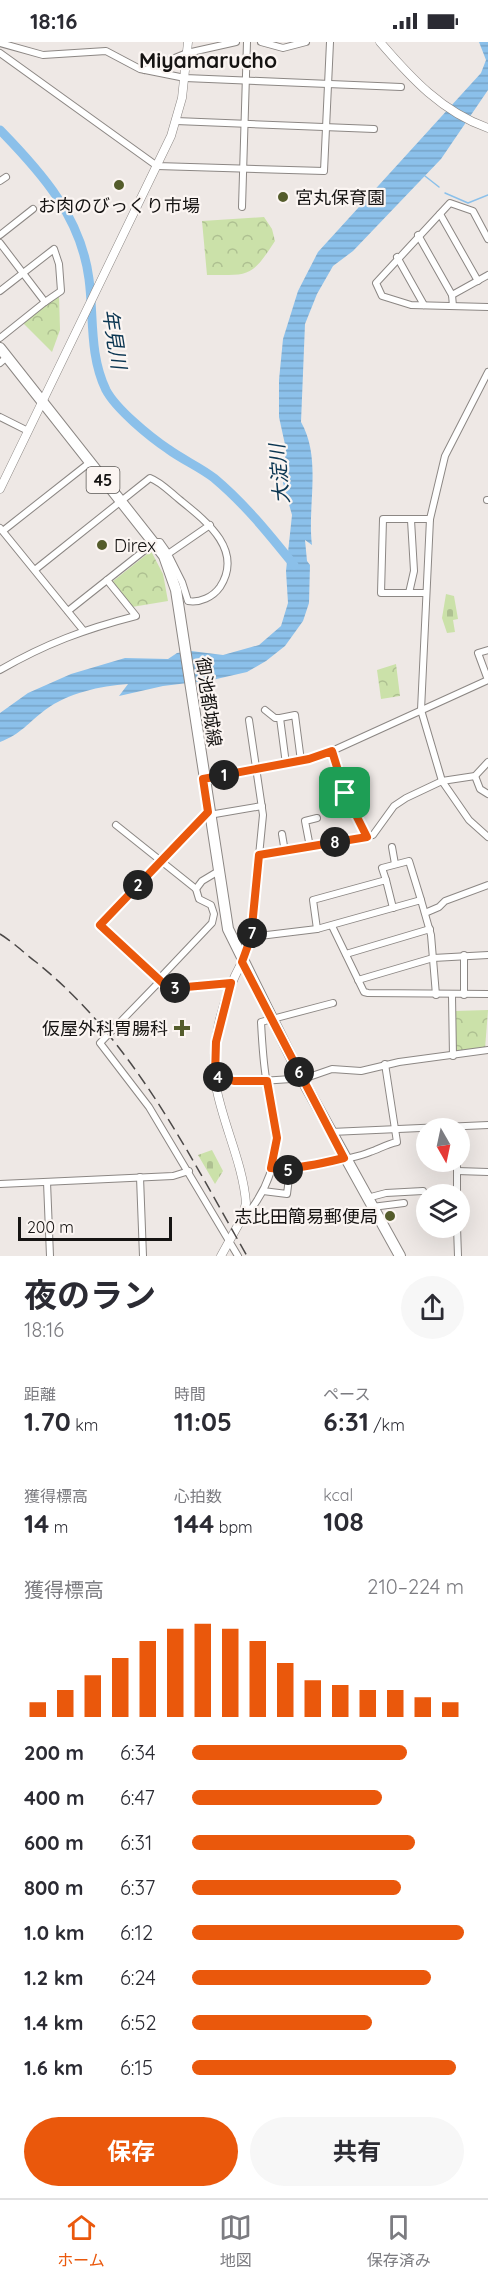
<!DOCTYPE html>
<html lang="ja">
<head>
<meta charset="utf-8">
<style>
  :root { --surface:#fff; --page:#f7f7f7; --text:#2b2b33; --muted:#7c7c81; --line:#e1e1e2; --accent:#ea580c }
  body { margin:0; font-family:Quicksand,"Noto Sans JP",sans-serif; background:var(--page); color:var(--text); height:100vh; display:flex; flex-direction:column; font-size:22px; white-space:nowrap }
  * { box-sizing:border-box; margin:0 }
  p { font-size:20px; color:var(--muted) }
  .icon { flex:none; width:33px; height:33px; fill:none; stroke:currentColor; stroke-width:2; stroke-linecap:round; stroke-linejoin:round }
  .map { position:relative; height:1214px; overflow:hidden }
  .sheet { display:flex; flex-direction:column; background:var(--surface); flex:1 }
  .sheet>* { flex:none }
  .needle { width:39px; rotate:171deg }
  .buttons { position:absolute; left:416px; top:1076px; display:grid; gap:12px }
  .buttons a { display:grid; place-items:center; width:54px; height:54px; border-radius:50%; background:var(--surface); box-shadow:0 6px 24px #0002; font-size:30px }
  .scale { position:absolute; left:18px; bottom:15px; width:154px; box-sizing:border-box; padding-left:6px; border:3px solid #161413; border-top:0; font-size:16px; line-height:21px; white-space:nowrap; color:#161413; -webkit-text-stroke:4px #fbf5f2; paint-order:stroke }
  .pin { position:absolute; display:grid; place-items:center; width:51px; height:51px; color:#fff; margin:-26px; border-radius:12px; box-shadow:0 3px 9px #0006 }
  .km { position:absolute; width:30px; height:30px; margin:-15px; border-radius:50%; background:#222; color:#fff; font-size:16px; line-height:30px; text-align:center }
  .round { display:grid; place-items:center; flex:none; width:63px; height:63px; border-radius:32px; background:var(--page) }
  .head { display:flex; align-items:center; justify-content:space-between; height:102px; padding:0 24px }
  h1 { font-size:33px; font-weight:700; line-height:45px }
  .figures { display:grid; grid-template-columns:repeat(3,1fr); gap:9px; height:102px; padding:6px 24px }
  .figures div { display:grid; align-content:center }
  .figures b { font-size:26px; font-weight:700 }
  .figures small { font-size:16px; font-weight:400 }
  .figures p { font-size:16px }
  .chart { height:168px; padding:12px 24px }
  .chart p { display:flex; justify-content:space-between }
  .chart svg { width:100%; height:108px; margin-top:6px; stroke:var(--accent); stroke-width:6 }
  .button { display:flex; gap:12px; margin-top:auto; padding:12px 24px }
  .button a { flex:1; height:69px; border-radius:36px; background:var(--accent); color:#fff; font-size:24px; font-weight:700; line-height:69px; text-align:center }
  .button a+a { background:var(--page); color:var(--text) }
  ul { padding:0 24px; list-style:none; font-size:20px }
  li { display:grid; grid-template-columns:96px 72px 1fr; align-items:center; height:45px }
  li i { height:15px; border-radius:8px; background:var(--accent) }
  .status { display:flex; justify-content:space-between; align-items:center; height:42px; padding:0 30px; background:var(--surface); direction:ltr }
  .status svg { height:16px; fill:currentColor }
  .tabs { display:flex; justify-content:space-around; align-items:center; height:84px; border-top:2px solid var(--line); background:var(--surface); font-size:16px; color:var(--muted) }
  .tabs a { display:grid; justify-items:center; gap:3px }
  .tabs .on { color:var(--accent) }
  .map>svg:first-child { display:block }
</style>
</head>
<body>
<div class="status"><b>18:16</b><svg viewBox="0 0 49 12"><path d="M0 12V9h3v3zM5 12V6h3v6zM10 12V3h3v9zM15 12V0h3v12zM26 1h20v11H26zM47 4h2v5h-2z"/></svg></div>
<div class="map">
<svg width="488" height="1214" viewBox="0 0 488 1214">
  <defs>
    <pattern id="cemetery-stones" width="16" height="16" patternUnits="userSpaceOnUse" patternTransform="scale(1.5)"><rect width="16" height="16" fill="#cbe1a9"/><path d="M2 7V4a2 2 0 0 1 4 0v3zM10 15v-3a2 2 0 0 1 4 0v3z" fill="#aec091"/></pattern>
    <pattern id="park-crowns" width="20" height="18" patternUnits="userSpaceOnUse" patternTransform="scale(1.5)"><rect width="20" height="18" fill="#cbe1a9"/><path d="M2 6a3 3 0 1 1 6 0M12 15a3 3 0 1 1 6 0" fill="none" stroke="#aec091"/></pattern>
    <pattern id="water-rules" width="6" height="5" patternUnits="userSpaceOnUse" patternTransform="scale(1.5)"><rect width="6" height="5" fill="#8bc0ea"/><path d="M0 2.5h6" fill="none" stroke="#77a4c8"/></pattern>
  </defs>
  <rect width="100%" height="100%" fill="#eee8e5"/>
  <g fill="url(#cemetery-stones)">
    <polygon points="446,552 454,554 458,577 453,578 455,590 447,591 442,576"/>
    <polygon points="212,1108 223,1129 215,1142 198,1113"/>
  </g>
  <g fill="url(#park-crowns)">
    <path d="M264,175L272,187L275,199C251,236 250,233 207,233L202,179Z"/>
    <polygon points="59,253 60,288 52,310 23,281"/>
    <polygon points="151,509 163,532 168,559 132,565 112,540"/>
    <polygon points="396,622 400,654 381,657 377,628"/>
    <polygon points="488,968 485,1007 456,1013 454,969"/>
  </g>
  <path fill="url(#water-rules)" d="M479,0H488V48L441,117L353,209L333,224L317,252L305,282L301,380C322,417 307,463 312,503L305,498L307,519L310,523L309,561L303,579L285,604L266,619L247,630L212,638L163,644L119,654L128,642C100,644 68,651 45,668C28,681 21,692 0,700V671L28,651L71,632L125,616L168,617L177,611L191,609L223,613L259,603L281,584L288,561L286,529L292,473L283,441L286,407L279,375V338L283,297L298,249L318,210L481,31L486,18Z"/>
  <g fill="none" stroke-linecap="round" stroke-linejoin="round">
    <g stroke="#8bc0ea" stroke-width="1.5">
      <polyline points="425,134 439,145"/>
      <polyline points="445,151 468,161 488,153"/>
    </g>
    <path stroke="#8bc0ea" stroke-width="9" d="M0,88C42,131 81,175 89,237C94,274 89,313 106,348C116,367 150,395 168,407C183,418 200,425 214,436C245,462 269,492 294,523"/>
    <defs>
      <g id="minor">
        <polyline points="261,0 283,6 306,0"/>
        <polyline points="0,1 43,13 106,9 140,27 185,36 401,45"/>
        <polyline points="0,11 157,124 324,129 330,0"/>
        <polyline points="145,28 187,11 236,0"/>
        <polyline points="176,79 374,87"/>
        <polyline points="0,139 6,135"/>
        <polyline points="242,165 247,0"/>
        <polyline points="440,172 478,239"/>
        <polyline points="0,193 33,167"/>
        <polyline points="418,193 452,253 453,264"/>
        <polyline points="488,197 473,169 450,161 376,241 382,254 411,263 488,265"/>
        <polyline points="0,201 45,260 0,296"/>
        <polyline points="397,215 424,263"/>
        <polyline points="0,249 54,207 59,222 61,249 45,260"/>
        <polyline points="452,253 488,233"/>
        <polyline points="0,321 7,315"/>
        <polyline points="488,330 445,414 430,477 421,668 442,739 469,778 488,795"/>
        <polyline points="0,375 28,389"/>
        <polyline points="487,458 488,458"/>
        <polyline points="0,486 83,588"/>
        <polyline points="4,488 89,421"/>
        <path d="M36,527L150,436C161,440 171,451 180,458C206,479 244,508 220,545C213,555 200,561 188,559L182,540L168,512L210,483"/>
        <polyline points="409,551 414,529 411,478"/>
        <polyline points="425,551 381,551 383,477 430,477"/>
        <polyline points="68,569 155,500 160,500 167,510"/>
        <path d="M0,628C45,602 85,587 136,574L107,538"/>
        <polyline points="265,668 275,676 280,676 286,722"/>
        <polyline points="280,676 295,673 301,719"/>
        <polyline points="332,709 345,751 367,795"/>
        <polyline points="475,734 480,747 488,752"/>
        <polyline points="204,737 309,717 332,709 488,638 478,611 488,608"/>
        <polyline points="208,770 100,883 167,945 175,947 231,941"/>
        <polyline points="209,773 262,764"/>
        <polyline points="116,783 196,847 199,857 211,863 214,872 212,881 159,937"/>
        <polyline points="282,792 285,810"/>
        <polyline points="310,805 305,779 317,776"/>
        <polyline points="392,805 395,822"/>
        <polyline points="259,813 373,793 394,764 406,756 442,739 475,734 488,720"/>
        <polyline points="386,838 382,826 409,819 421,858"/>
        <polyline points="196,847 202,839 217,830"/>
        <polyline points="425,871 439,865 445,859 488,843"/>
        <polyline points="332,884 364,950 368,951 488,952"/>
        <polyline points="317,887 313,858 386,838 393,866"/>
        <polyline points="251,895 317,887 421,858 431,893 436,953"/>
        <polyline points="346,912 430,887"/>
        <polyline points="244,917 251,895 263,773 249,678"/>
        <polyline points="358,938 433,916 488,913"/>
        <polyline points="160,939 100,1001 149,1065 238,1214"/>
        <polyline points="464,953 464,913"/>
        <polyline points="452,954 453,1014"/>
        <polyline points="215,1034 248,1040 306,1036 332,1027 361,1029 399,1020 488,1008"/>
        <polyline points="331,1090 488,1083"/>
        <path d="M271,1126C289,1128 351,1118 370,1110C379,1107 387,1102 397,1100L385,1022"/>
        <polyline points="457,1129 488,1130"/>
        <polyline points="140,1135 143,1214"/>
        <polyline points="47,1140 50,1214"/>
        <polyline points="0,1142 173,1134 189,1129"/>
        <polyline points="263,1149 287,1152 290,1128"/>
        <polyline points="457,1152 457,1119"/>
        <polyline points="367,1156 386,1151 423,1149"/>
        <polyline points="372,1165 404,1161"/>
        <path d="M245,1168L252,1166C285,1120 276,1087 266,1036C263,1018 262,998 261,980L333,961"/>
        <polyline points="457,1185 458,1214"/>
      </g>
      <g id="tertiary">
        <path d="M380,0C411,36 442,70 488,86"/>
        <polyline points="0,447 171,94 182,56 188,0"/>
        <path d="M221,1214L242,1176L246,1161C243,1123 225,1087 217,1049C208,1007 222,957 242,920"/>
      </g>
      <polyline id="primary" points="0,306 164,514 176,548 228,887 301,1035 400,1214"/>
    </defs>
    <use href="#minor" stroke="#8c8784" stroke-width="8"/>
    <use href="#tertiary" stroke="#8c8784" stroke-width="9"/>
    <use href="#primary" stroke="#8c8784" stroke-width="12"/>
    <use href="#minor" stroke="#fff" stroke-width="6"/>
    <use href="#tertiary" stroke="#fff" stroke-width="8"/>
    <use href="#primary" stroke="#fff" stroke-width="10"/>
    <path stroke="#4c4948" stroke-width="1.5" stroke-dasharray="12 6" stroke-linecap="butt" d="M0,892C13,900 24,911 36,920C132,997 187,1109 247,1214"/>
  </g>
  <g fill="none" stroke-linecap="round" stroke-linejoin="round">
    <defs>
      <path id="route" d="M332,709L345,751L367,795L259,813L251,895L242,920L344,1116C324,1121 291,1129 271,1126L277,1096L267,1039H234L215,1034L216,1000L231,941L175,946L167,945L100,883L208,770L203,737L309,717Z"/>
    </defs>
    <use href="#route" stroke="#fff" stroke-width="12"/>
    <use href="#route" stroke="#ea580c" stroke-width="8"/>
  </g>
  <g fill="#545c2b" stroke="#fbf5f2" stroke-width="2">
    <circle cx="119" cy="143" r="6"/>
    <circle cx="283" cy="155" r="6"/>
    <circle cx="102" cy="503" r="6"/>
    <path d="M179 977h6v6h6v6h-6v6h-6v-6h-6v-6h6z"/>
    <circle cx="390" cy="1174" r="6"/>
  </g>
  <g text-anchor="middle" dominant-baseline="central" stroke-width="4.5" stroke-linejoin="round" paint-order="stroke">
    <rect fill="#fbf5f2" stroke="#5b5856" stroke-width="1.5" x="86.5" y="425" width="33" height="26" rx="4.5"/>
    <g font-size="16" font-weight="bold" fill="#161413">
      <text x="103" y="438">45</text>
    </g>
    <g font-size="18" fill="#161413" stroke="#fbf5f2" text-anchor="start">
      <text x="295" y="155">宮丸保育園</text>
      <text x="119" y="163" text-anchor="middle">お肉のびっくり市場</text>
      <text x="114" y="503">Direx</text>
      <text x="168" y="986" text-anchor="end">仮屋外科胃腸科</text>
      <text x="378" y="1174" text-anchor="end">志比田簡易郵便局</text>
    </g>
    <g font-size="18" fill="#161413" stroke="#fbf5f2">
      <text transform="translate(209 660) rotate(82)">御池都城線</text>
    </g>
    <g font-size="20" font-style="italic" fill="#0a3551" stroke="#fbf5f2">
      <text transform="translate(115 297) rotate(81)">年見川</text>
      <text transform="translate(279 432) rotate(-95)">大淀川</text>
    </g>
    <g font-size="21" font-weight="bold" fill="#161413" stroke="#fbf5f2">
      <text x="208" y="18">Miyamarucho</text>
    </g>
  </g>
</svg>
<div class="buttons">
<a><svg class="needle" viewBox="-14 -14 28 28"><path d="M0-13l5 13h-10z" fill="#e53935"/><path d="M0 13l5-13h-10z" fill="#7c7c81"/></svg></a>
<a><svg class="icon" aria-label="layers" viewBox="0 0 24 24"><path d="M12 4l9 5-9 5-9-5zM3 14l9 5 9-5"/></svg></a>
</div>
<div class="scale">200 m</div>
<div class="pin" style="left:345px;top:751px;background:#1e9e55"><svg class="icon" aria-label="arrive" viewBox="0 0 24 24"><path d="M6 21V4h12l-3 4 3 4H6"/></svg></div>
<b class="km" style="left:224px;top:733px">1</b>
<b class="km" style="left:138px;top:843px">2</b>
<b class="km" style="left:175px;top:946px">3</b>
<b class="km" style="left:218px;top:1035px">4</b>
<b class="km" style="left:288px;top:1128px">5</b>
<b class="km" style="left:299px;top:1030px">6</b>
<b class="km" style="left:252px;top:891px">7</b>
<b class="km" style="left:335px;top:800px">8</b>
</div>
<section class="sheet">
<div class="head"><div><h1>夜のラン</h1><p>18:16</p></div><a class="round"><svg class="icon" aria-label="share" viewBox="0 0 24 24"><path d="M12 15V3M7 8l5-5 5 5M5 13v7h14v-7"/></svg></a></div>
<div class="figures">
<div><p>距離</p><b>1.70<small> km</small></b></div>
<div><p>時間</p><b>11:05</b></div>
<div><p>ペース</p><b>6:31<small> /km</small></b></div>
</div>
<div class="figures">
<div><p>獲得標高</p><b>14<small> m</small></b></div>
<div><p>心拍数</p><b>144<small> bpm</small></b></div>
<div><p>kcal</p><b>108</b></div>
</div>
<div class="chart"><p><span>獲得標高</span>210–224 m</p>
<svg viewBox="0 0 160 44" preserveAspectRatio="none"><path d="M5 44V38M15 44V33M25 44V27M35 44V20M45 44V13M55 44V8M65 44V6M75 44V8M85 44V13M95 44V22M105 44V29M115 44V31M125 44V33M135 44V33M145 44V36M155 44V38"/></svg>
</div>
<ul>
<li><b>200 m</b>6:34<i style="width:79%"></i></li>
<li><b>400 m</b>6:47<i style="width:70%"></i></li>
<li><b>600 m</b>6:31<i style="width:82%"></i></li>
<li><b>800 m</b>6:37<i style="width:77%"></i></li>
<li><b>1.0 km</b>6:12<i style="width:100%"></i></li>
<li><b>1.2 km</b>6:24<i style="width:88%"></i></li>
<li><b>1.4 km</b>6:52<i style="width:66%"></i></li>
<li><b>1.6 km</b>6:15<i style="width:97%"></i></li>
</ul>
<div class="button"><a>保存</a><a>共有</a></div>
</section>
<nav class="tabs">
<a class="on"><svg class="icon" aria-label="home" viewBox="0 0 24 24"><path d="M3 11l9-7 9 7M6 9v11h12V9"/></svg>ホーム</a>
<a><svg class="icon" aria-label="map" viewBox="0 0 24 24"><path d="M3 6l6-2 6 2 6-2v14l-6 2-6-2-6 2zM9 4v14M15 6v14"/></svg>地図</a>
<a><svg class="icon" aria-label="saved" viewBox="0 0 24 24"><path d="M7 4h10v16l-5-4-5 4z"/></svg>保存済み</a>
</nav>
</body>
</html>
